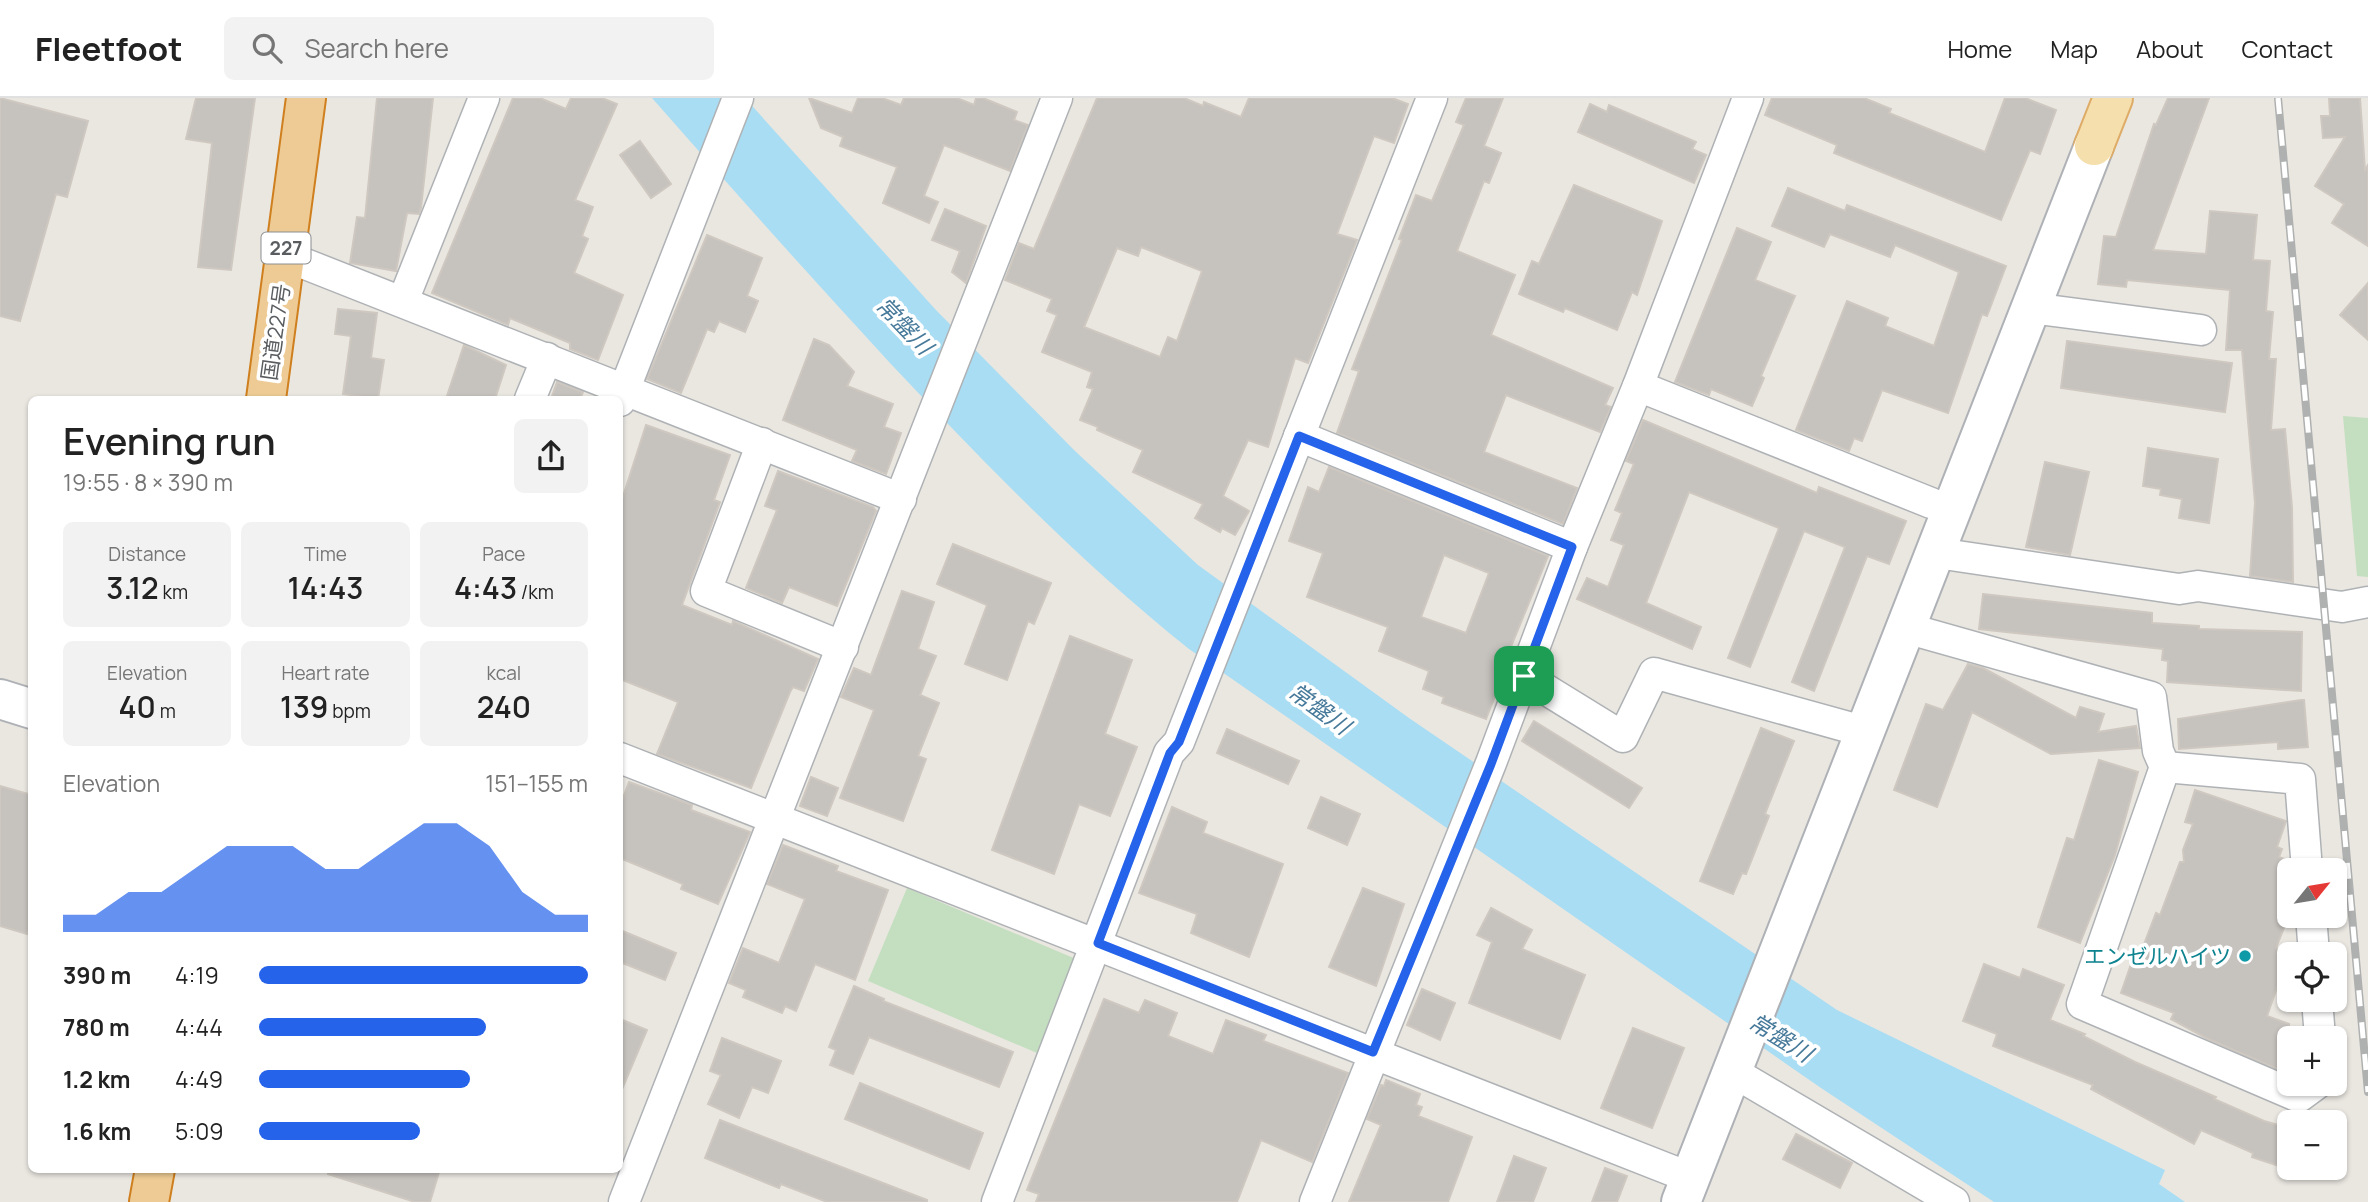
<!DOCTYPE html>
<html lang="en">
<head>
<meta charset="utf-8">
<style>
  :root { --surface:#fff; --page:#f2f2f2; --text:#222; --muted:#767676; --line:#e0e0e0; --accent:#2563eb }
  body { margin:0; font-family:Manrope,"Noto Sans JP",sans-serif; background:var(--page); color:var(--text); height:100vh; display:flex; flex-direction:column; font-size:26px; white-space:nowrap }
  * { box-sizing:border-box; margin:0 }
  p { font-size:23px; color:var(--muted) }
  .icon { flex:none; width:38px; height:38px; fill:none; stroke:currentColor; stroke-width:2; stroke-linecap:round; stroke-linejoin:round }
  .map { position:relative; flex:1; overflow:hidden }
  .sheet { position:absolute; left:28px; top:298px; width:595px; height:777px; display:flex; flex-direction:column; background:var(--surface); border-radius:10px; box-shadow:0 2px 5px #0004 }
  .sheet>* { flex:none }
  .needle { width:46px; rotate:60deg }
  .buttons { position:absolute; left:2277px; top:760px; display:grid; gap:14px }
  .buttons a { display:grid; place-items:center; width:70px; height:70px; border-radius:10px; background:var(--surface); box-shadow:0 2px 5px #0004; font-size:35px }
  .pin { position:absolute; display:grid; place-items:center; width:60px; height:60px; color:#fff; margin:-30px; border-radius:14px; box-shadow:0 4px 10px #0006 }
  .round { display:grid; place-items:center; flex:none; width:74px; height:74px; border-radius:10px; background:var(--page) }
  .overview { display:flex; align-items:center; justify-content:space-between; height:119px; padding:0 35px }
  h1 { font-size:38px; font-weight:600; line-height:52px }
  .figures { display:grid; grid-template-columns:repeat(3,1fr); gap:10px; height:119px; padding:7px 35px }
  .figures div { display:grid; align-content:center; border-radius:10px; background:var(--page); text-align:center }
  .figures b { font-size:30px; font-weight:600 }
  .figures small { font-size:19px; font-weight:400 }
  .figures p { font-size:19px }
  .chart { height:196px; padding:14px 35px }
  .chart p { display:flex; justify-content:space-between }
  .chart svg { width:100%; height:126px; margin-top:7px; fill:var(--accent); opacity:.7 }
  ul { padding:0 35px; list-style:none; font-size:23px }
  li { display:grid; grid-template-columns:112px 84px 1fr; align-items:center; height:52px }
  li i { height:18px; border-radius:9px; background:var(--accent) }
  header { display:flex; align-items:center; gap:42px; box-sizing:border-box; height:98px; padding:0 35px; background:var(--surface); border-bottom:2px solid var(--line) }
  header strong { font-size:33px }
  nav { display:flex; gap:38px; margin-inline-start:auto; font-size:24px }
  .search { width:490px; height:63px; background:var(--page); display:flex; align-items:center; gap:18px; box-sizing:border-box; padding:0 24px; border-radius:10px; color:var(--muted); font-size:26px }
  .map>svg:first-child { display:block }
</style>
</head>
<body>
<header>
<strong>Fleetfoot</strong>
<div class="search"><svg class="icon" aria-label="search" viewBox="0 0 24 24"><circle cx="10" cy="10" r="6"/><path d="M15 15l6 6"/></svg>Search here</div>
<nav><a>Home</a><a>Map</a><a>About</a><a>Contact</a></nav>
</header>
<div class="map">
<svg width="2368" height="1104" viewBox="0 0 2368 1104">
  <rect width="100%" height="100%" fill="#eae7e1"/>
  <g fill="#c4dfc0">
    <polygon points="2343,318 2368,320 2368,479 2357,478"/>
    <polygon points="907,790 1076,861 1037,955 868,883"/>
  </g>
  <path fill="#a9ddf3" d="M652,0H745L935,211L1075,353L1198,467L1409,620L1837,912L2165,1072L2159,1086L2185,1104H1994L1821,990L1189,551C1080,464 985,366 890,265C809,177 730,89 652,0Z"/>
  <g fill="#c6c2be" stroke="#cec8c0" stroke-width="2" fill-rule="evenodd">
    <polygon points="0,0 88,23 67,99 56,96 20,223 0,218"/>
    <polygon points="196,0 255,0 231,172 198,169 212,45 186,41"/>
    <polygon points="377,0 433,0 421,110 419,116 407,115 396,173 350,165 357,119 365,120"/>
    <polygon points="513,0 540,0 566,11 571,0 602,0 617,6 575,102 593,109 582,138 588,141 574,175 623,197 598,262 570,251 570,245 510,220 508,227 432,195"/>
    <polygon points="809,0 852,15 858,0 882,0 901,7 904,0 957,0 974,7 976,0 983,0 1017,14 1014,22 1028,27 1010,73 944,47 924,98 938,104 929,125 883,105 897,69 840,48 843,39 821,30"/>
    <path d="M1097,0H1184L1203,8L1204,4L1241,19L1249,0H1392L1408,6L1394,45L1374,38L1337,136L1357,142L1308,265L1295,260L1268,349L1248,342L1223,398L1249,413L1235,437L1222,430L1220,434L1195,420L1203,406L1133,374L1143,352L1097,332L1098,329L1080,322L1093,291L1087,289L1092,274L1042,254L1057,217L1047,213L1052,201L1005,182L1019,145L1034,151ZM1141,149L1202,173L1177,243L1168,239L1160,259L1084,229L1117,150L1138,158Z"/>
    <polygon points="1466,0 1503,0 1484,48 1501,55 1489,85 1484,83 1457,153 1515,177 1491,237 1613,290 1605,307 1611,309 1600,334 1506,297 1484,354 1577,390 1563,426 1337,335 1359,273 1352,271 1402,142 1399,141 1416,97 1432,103 1464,27 1456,24"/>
    <polygon points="1772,0 1864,0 1891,11 1889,15 1985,54 2005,0 2025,0 2056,12 2040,56 2030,52 2001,122 1834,55 1837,47 1765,17"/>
    <polygon points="2168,0 2209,0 2153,152 2206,156 2210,113 2257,117 2253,162 2270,163 2266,213 2273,214 2269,261 2276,261 2271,332 2285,331 2292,409 2293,484 2250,478 2255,405 2242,252 2226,252 2230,192 2127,182 2126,189 2098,186 2104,138 2116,139 2154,26 2156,27"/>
    <polygon points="2329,0 2360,0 2365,72 2368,67 2368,148 2332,125 2344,106 2315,88 2345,39 2323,40 2321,18 2330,18"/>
    <polygon points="1590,6 1607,14 1609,7 1696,44 1692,51 1706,57 1694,85 1578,34"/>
    <polygon points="640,43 671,86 651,100 620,57"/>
    <polygon points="1574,87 1662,123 1637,197 1632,194 1617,232 1565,210 1563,214 1519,196 1532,163 1539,166"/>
    <polygon points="1788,90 1845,113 1847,107 2006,168 1987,218 1982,216 1948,315 1882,292 1862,343 1854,340 1849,353 1796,332 1847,203 1888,220 1885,228 1934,248 1959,174 1895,147 1890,159 1830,136 1824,149 1772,128"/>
    <polygon points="945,111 986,128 966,185 952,174 960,153 932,142"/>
    <polygon points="1737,130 1771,144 1755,182 1795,198 1761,278 1764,280 1752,308 1711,291 1709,297 1675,284"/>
    <polygon points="707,137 762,160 747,198 758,203 745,234 719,223 714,234 707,231 681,295 647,281"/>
    <polygon points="2368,185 2368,242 2340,217"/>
    <polygon points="338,211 377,215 371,260 384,262 378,301 343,296 351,238 335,236"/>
    <polygon points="814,241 829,247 854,274 847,288 893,306 884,329 901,335 886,376 852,363 857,352 783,322"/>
    <polygon points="2067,243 2232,265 2225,314 2061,290"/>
    <polygon points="464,247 506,267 495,301 446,301"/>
    <polygon points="557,284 583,294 580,301 551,301"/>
    <polygon points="1643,322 1817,395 1819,389 1906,423 1889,466 1867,458 1814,593 1792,584 1845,449 1804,433 1750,569 1728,560 1779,430 1689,394 1646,505 1701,529 1692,551 1577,501 1587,480 1608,489 1624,447 1611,442 1622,415 1615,412 1634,366 1626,363"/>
    <polygon points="646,327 730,357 714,402 720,404 682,507 732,527 733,523 818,561 804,593 793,589 790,594 751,690 657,656 678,604 620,581 620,408"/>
    <polygon points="2148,350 2218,361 2209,425 2179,420 2182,401 2160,397 2161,391 2143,388"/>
    <polygon points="2045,364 2089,374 2070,457 2026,449"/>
    <path d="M1329,369L1548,458L1510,551L1513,552L1486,621L1442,605L1444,599L1423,591L1429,573L1379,553L1388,529L1307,499L1323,455L1289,443L1308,389L1319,394ZM1444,457L1489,475L1466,535L1421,519Z"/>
    <polygon points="778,373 873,409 876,413 837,508 789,489 782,505 746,490 777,412 765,408"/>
    <polygon points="953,446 1051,485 1034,526 1028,523 1007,582 965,566 987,507 937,486"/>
    <polygon points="902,493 934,504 918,551 936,558 920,597 939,605 918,658 926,661 903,723 840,700 874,612 841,599 854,570 871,577"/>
    <polygon points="1983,496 2152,515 2152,525 2199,528 2199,531 2302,534 2301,593 2167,584 2168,563 2162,562 2163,551 1979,531"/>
    <polygon points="1070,538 1132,562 1105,636 1137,649 1110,718 1079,706 1054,776 992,752"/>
    <polygon points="1968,566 1983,570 2076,620 2080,609 2104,616 2098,634 2136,628 2140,650 2051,656 1972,614 1937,709 1894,692 1926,606 1943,612"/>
    <polygon points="2301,602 2304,602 2308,649 2278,651 2278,644 2179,651 2178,621"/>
    <polygon points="1534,623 1642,690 1629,710 1522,643"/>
    <polygon points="1761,630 1794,643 1765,716 1769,718 1746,776 1742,775 1733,796 1700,783"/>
    <polygon points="1227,631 1299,663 1288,686 1217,655"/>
    <polygon points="2099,662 2138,674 2115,757 2080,845 2038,829 2067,740 2074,742"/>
    <polygon points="811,679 838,690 827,718 800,708"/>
    <polygon points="629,684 692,707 691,712 750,734 718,806 681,791 683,786 620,760 620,708"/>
    <polygon points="0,688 32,697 32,822 27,836 0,828"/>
    <polygon points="2195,692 2286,723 2277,749 2282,751 2279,759 2289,763 2289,770 2279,796 2289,800 2289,817 2276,850 2289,856 2267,918 2289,926 2289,976 2206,940 2171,921 2174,915 2121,895 2136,852 2141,854 2156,815 2160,817 2180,764 2184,764 2183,752 2193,726 2185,724"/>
    <polygon points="1321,699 1360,716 1347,747 1308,730"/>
    <polygon points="1172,709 1207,724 1203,735 1283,766 1249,859 1191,835 1197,816 1139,795"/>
    <polygon points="783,747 838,768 836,773 888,792 855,882 815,866 796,913 785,908 782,915 743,899 746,892 729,885 743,850 779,865 805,801 767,786"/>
    <polygon points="1363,790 1404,806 1376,888 1329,869"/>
    <polygon points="1491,810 1532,832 1522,851 1585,877 1560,941 1469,905 1492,844 1477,837"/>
    <polygon points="620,832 676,855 665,882 620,864"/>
    <polygon points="1984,866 2020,880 2023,871 2064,887 2050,922 2085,936 2083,938 2135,964 2216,999 2214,1001 2264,1023 2289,1030 2289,1042 2279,1068 2252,1059 2253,1055 2201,1032 2194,1046 2091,991 2093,987 1993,948 1997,936 1963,923"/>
    <polygon points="854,888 884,901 883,903 1013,954 999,989 869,939 853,976 830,967 836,952 829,949"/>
    <polygon points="1422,891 1455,905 1440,942 1407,927"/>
    <polygon points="1104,901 1139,915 1145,902 1177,915 1168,938 1213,956 1226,922 1266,937 1263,943 1348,975 1312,1064 1261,1042 1237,1104 1036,1104 1039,1096 1027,1092"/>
    <polygon points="620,921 647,932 620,996"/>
    <polygon points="1633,930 1684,950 1652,1030 1601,1010"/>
    <polygon points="722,940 781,963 768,995 752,989 739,1020 708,1006 721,977 710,973"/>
    <polygon points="1386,982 1420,996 1416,1007 1422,1009 1418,1018 1472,1039 1448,1104 1349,1104 1381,1027 1367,1021 1381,987 1384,988"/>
    <polygon points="860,985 983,1035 969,1071 845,1021"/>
    <polygon points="720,1022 927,1102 927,1104 827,1104 781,1086 779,1090 705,1060"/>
    <polygon points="1796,1036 1852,1065 1840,1090 1783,1061"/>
    <polygon points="1514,1058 1546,1070 1533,1104 1497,1104"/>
    <polygon points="1605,1070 1627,1078 1617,1104 1592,1104"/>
    <polygon points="329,1071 440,1071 430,1104 415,1104 328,1076"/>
  </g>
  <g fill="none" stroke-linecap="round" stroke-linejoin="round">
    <defs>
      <g id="street">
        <polyline points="285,158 901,401"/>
        <polyline points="403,203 484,0"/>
        <polyline points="2032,210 2201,232"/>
        <polyline points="1638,288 1931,405"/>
        <polyline points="530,301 547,260"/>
        <polyline points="620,303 738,0"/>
        <polyline points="1299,338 1572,449"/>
        <polyline points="762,345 706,493 843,549"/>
        <polyline points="1937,455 2179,491 2198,488 2342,509 2368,504"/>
        <polyline points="1906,530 2151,599 2158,653 2165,669 2082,906 2299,999 2318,985"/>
        <polyline points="1524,578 1623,639 1654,575 1866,634"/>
        <polyline points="620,660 1691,1080"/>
        <polyline points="2165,669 2300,681 2307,772"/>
        <polyline points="2311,817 2314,856"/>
        <polyline points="2317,901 2320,940"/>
        <polyline points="1733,974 1954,1104"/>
        <polyline points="624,1104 1057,0"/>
        <polyline points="997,1104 1169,655 1179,644 1432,0"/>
        <polyline points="1315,1104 1491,665 1572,449 1638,288 1748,0"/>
      </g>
      <g id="secondary">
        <polyline points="0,601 32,611"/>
        <polyline points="1681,1104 2094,48"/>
      </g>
      <polyline id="primary" points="2094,48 2113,0"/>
      <g id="highway">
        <polyline points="266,301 306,0"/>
        <polyline points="149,1104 155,1071"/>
      </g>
    </defs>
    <use href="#street" stroke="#afb2b5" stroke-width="33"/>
    <use href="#secondary" stroke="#aeb1b5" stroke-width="42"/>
    <use href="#primary" stroke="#deac67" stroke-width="42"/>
    <use href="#highway" stroke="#cf7f1d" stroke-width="42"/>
    <use href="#street" stroke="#fff" stroke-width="30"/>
    <use href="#secondary" stroke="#fff" stroke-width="38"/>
    <use href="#primary" stroke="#f4dfad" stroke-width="38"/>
    <use href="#highway" stroke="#eecb94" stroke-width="38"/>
    <defs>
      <polyline id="rail" points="2278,0 2368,994"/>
    </defs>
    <use href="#rail" stroke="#afb0b0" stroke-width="8"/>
    <use href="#rail" stroke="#fff" stroke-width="5" stroke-dasharray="16" stroke-linecap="butt"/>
  </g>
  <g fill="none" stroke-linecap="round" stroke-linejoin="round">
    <defs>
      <polygon id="route" points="1299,338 1572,449 1491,666 1373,954 1098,845 1170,655 1179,644"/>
    </defs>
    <use href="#route" stroke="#fff" stroke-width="14"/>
    <use href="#route" stroke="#2563eb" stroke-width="9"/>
  </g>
  <circle fill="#0f9aa8" stroke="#fff" stroke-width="2.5" cx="2245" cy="858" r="7"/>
  <g text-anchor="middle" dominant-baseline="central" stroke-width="7" stroke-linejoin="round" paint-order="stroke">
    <rect fill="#fff" stroke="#8c8e90" stroke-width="2" x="261.5" y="134.5" width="49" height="31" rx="5"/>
    <g font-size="19" font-weight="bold" fill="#5a5d60">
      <text x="286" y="150">227</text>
    </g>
    <g font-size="21" fill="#5a5d60" stroke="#fff">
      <text transform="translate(275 234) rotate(-82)">国道227号</text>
    </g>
    <g font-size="21" fill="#0d838f" stroke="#fff" text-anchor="end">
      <text x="2231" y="858">エンゼルハイツ</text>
    </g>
    <g font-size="23" font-style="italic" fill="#477a9a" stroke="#fff">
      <text transform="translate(905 227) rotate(46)">常盤川</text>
      <text transform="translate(1320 610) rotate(36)">常盤川</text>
      <text transform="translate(1781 939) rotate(32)">常盤川</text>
    </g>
  </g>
</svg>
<div class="buttons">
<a><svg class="needle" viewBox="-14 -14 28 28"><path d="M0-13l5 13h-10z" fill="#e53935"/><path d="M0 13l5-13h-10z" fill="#767676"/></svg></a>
<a><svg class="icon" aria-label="locate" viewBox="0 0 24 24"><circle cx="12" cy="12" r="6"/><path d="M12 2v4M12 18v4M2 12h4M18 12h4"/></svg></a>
<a>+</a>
<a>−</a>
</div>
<div class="pin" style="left:1524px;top:578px;background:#1e9e55"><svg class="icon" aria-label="arrive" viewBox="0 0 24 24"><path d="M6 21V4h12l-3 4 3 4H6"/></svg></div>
<section class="sheet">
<div class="overview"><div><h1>Evening run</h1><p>19:55 · 8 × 390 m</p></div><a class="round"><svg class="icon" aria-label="share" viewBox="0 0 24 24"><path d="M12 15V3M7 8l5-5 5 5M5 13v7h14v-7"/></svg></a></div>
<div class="figures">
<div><p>Distance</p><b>3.12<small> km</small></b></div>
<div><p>Time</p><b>14:43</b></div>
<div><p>Pace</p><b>4:43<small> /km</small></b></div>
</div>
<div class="figures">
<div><p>Elevation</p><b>40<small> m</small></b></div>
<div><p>Heart rate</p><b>139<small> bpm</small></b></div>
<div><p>kcal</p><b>240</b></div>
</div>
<div class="chart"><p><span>Elevation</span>151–155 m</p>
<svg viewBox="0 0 160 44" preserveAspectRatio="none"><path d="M0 44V38L10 38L20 30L30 30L40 22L50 14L60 14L70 14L80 22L90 22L100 14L110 6L120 6L130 14L140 30L150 38L160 38V44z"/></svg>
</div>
<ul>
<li><b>390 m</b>4:19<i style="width:100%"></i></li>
<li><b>780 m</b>4:44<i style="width:69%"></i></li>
<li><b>1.2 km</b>4:49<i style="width:64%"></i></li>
<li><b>1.6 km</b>5:09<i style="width:49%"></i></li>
</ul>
</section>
</div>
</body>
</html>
